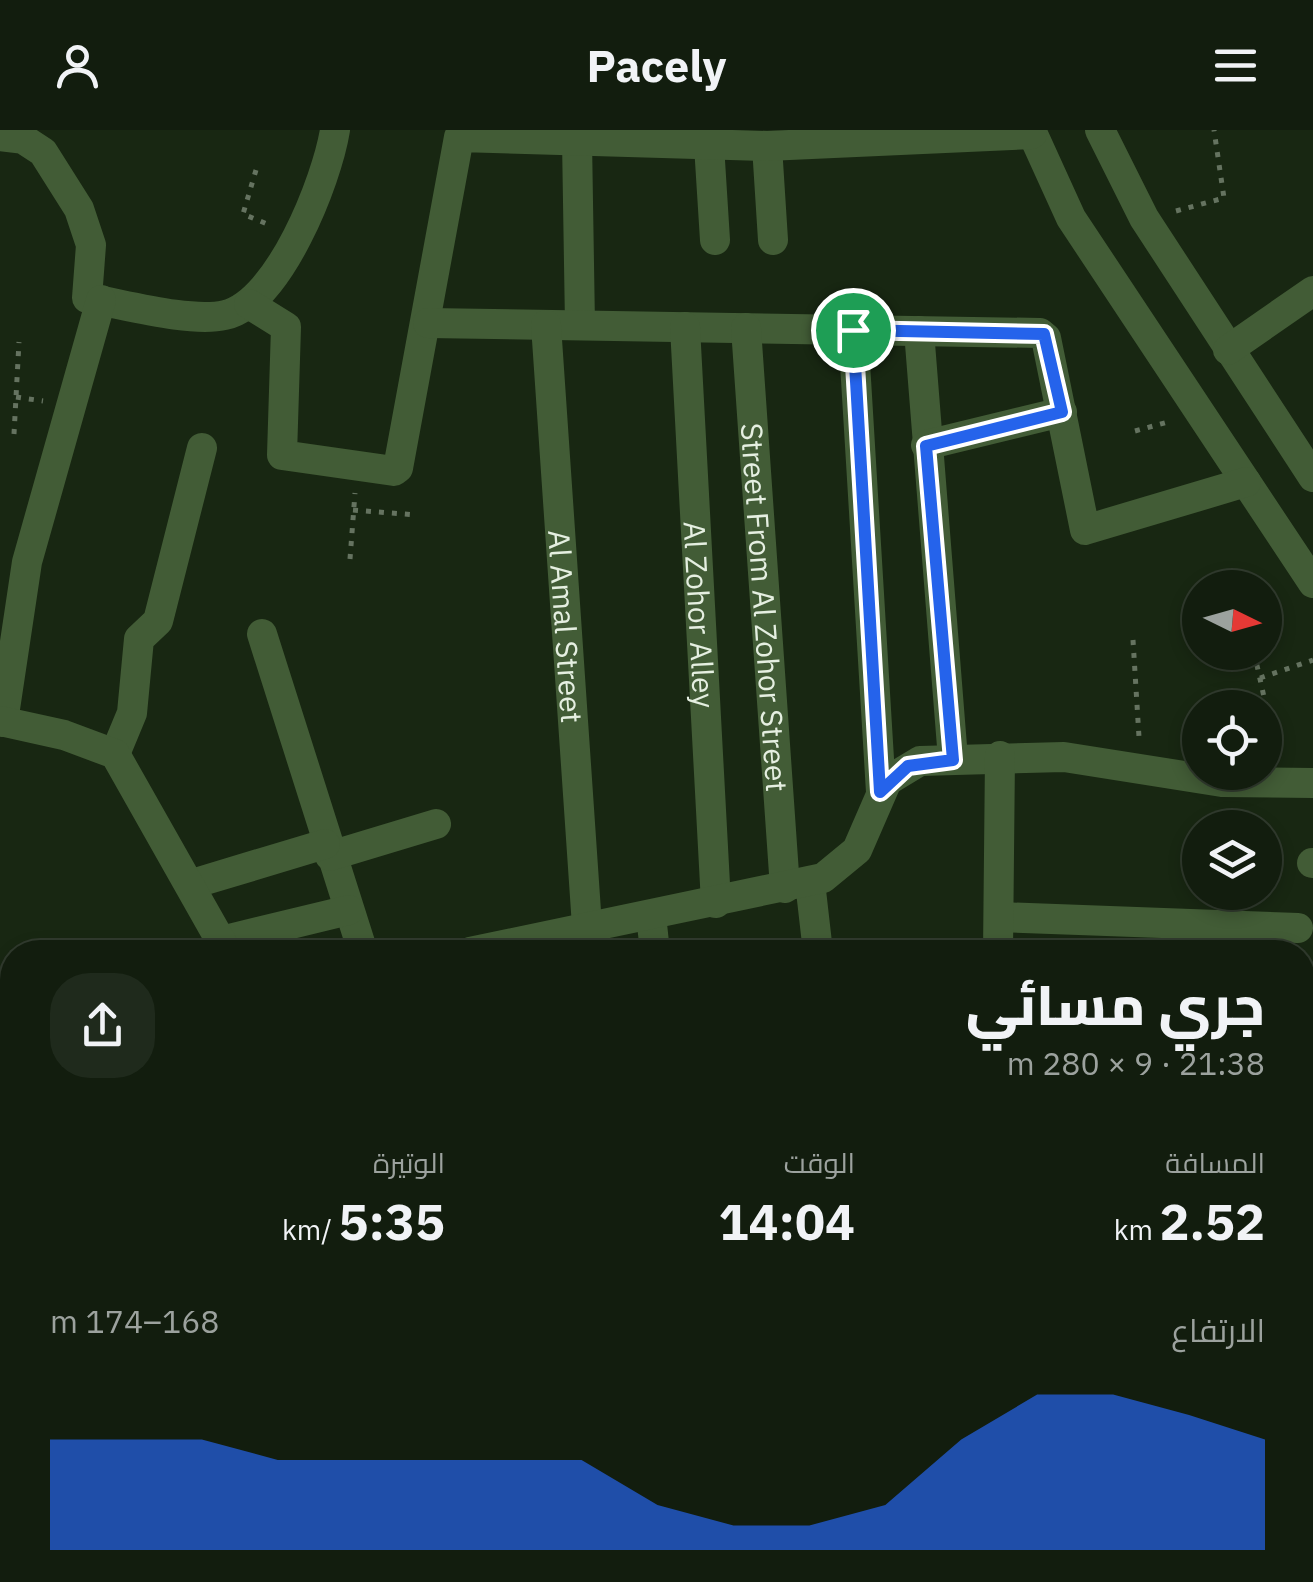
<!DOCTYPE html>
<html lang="ar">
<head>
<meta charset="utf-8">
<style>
  :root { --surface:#121d0e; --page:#1f2a1c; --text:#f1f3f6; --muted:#9ca29e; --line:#313b2e; --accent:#2563eb }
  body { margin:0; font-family:"IBM Plex Sans",Cairo,sans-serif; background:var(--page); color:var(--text); direction:rtl; height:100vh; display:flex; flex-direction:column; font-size:38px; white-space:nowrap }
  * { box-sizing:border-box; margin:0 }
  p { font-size:32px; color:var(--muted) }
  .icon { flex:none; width:55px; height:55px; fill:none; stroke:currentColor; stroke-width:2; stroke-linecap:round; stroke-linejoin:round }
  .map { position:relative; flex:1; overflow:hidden; direction:ltr }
  .drawer { position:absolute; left:0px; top:810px; width:1315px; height:642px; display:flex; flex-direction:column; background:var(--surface); border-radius:40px 40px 0 0; box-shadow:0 5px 15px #0003,0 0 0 2px var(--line); direction:rtl }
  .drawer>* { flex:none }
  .needle { width:65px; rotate:95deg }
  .buttons { position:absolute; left:1182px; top:440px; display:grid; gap:20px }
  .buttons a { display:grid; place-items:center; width:100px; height:100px; border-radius:50%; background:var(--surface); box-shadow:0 5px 15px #0003,0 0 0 2px var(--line); font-size:50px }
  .pin { position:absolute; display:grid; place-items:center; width:85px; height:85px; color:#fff; margin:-42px; border:5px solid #fff; border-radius:50%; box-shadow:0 2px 10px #0007 }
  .round { display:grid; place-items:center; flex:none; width:105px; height:105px; border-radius:40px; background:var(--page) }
  .summary { display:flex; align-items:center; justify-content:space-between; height:170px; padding:0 50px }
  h1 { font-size:55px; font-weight:800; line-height:75px }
  .metrics { display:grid; grid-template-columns:repeat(3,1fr); gap:15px; height:170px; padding:10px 50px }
  .metrics div { display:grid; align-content:center }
  .metrics b { font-size:50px; font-weight:800 }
  .metrics small { font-size:28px; font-weight:400 }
  .metrics p { font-size:28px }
  .chart { height:280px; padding:20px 50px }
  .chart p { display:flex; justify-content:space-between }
  .chart svg { width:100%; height:180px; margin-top:10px; fill:var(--accent); opacity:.7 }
  header { display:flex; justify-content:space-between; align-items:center; height:130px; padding:0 50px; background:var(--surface); font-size:45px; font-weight:800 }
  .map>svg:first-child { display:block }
</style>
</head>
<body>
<header><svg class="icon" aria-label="menu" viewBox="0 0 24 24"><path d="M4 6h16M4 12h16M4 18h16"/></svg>Pacely<svg class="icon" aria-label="person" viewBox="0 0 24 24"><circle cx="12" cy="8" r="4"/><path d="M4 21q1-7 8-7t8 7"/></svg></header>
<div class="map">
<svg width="1313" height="1452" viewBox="0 0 1313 1452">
  <rect width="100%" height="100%" fill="#182712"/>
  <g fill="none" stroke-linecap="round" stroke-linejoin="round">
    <g stroke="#657360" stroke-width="5" stroke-dasharray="5 8" stroke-linecap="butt">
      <polyline points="256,40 243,84 272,96"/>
      <polyline points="1176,81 1224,68 1214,0"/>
      <polyline points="16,267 43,271"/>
      <polyline points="1135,301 1168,292"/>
      <polyline points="14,304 19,212"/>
      <polyline points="353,380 417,385"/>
      <polyline points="350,429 355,363"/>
      <polyline points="1133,510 1139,607"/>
      <polyline points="1254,522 1268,585"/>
      <polyline points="1260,548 1313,530"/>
      <polyline points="1302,954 1313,927"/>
      <polyline points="0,1218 12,1223"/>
      <polyline points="1049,1452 1056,1440"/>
    </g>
    <g stroke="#425c36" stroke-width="30">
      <polyline points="1031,0 1071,88 1313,453"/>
      <polyline points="1100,0 1144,88 1313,347"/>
      <path d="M0,6L23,9L43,22L79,79L91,115L87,168C123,174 190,193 225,185C279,173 327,50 335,0"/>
      <polyline points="577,10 580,195"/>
      <polyline points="709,15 715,110"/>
      <polyline points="767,16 773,110"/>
      <polyline points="249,174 286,197 282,325 394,341 398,338 459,7 767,16 1032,4"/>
      <polyline points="428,193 1040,203 1046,208 1085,400 1246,352"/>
      <path id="s1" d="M546,195L587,796"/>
      <path id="s2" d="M685,197L716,773"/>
      <path id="s3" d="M746,198L785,758"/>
      <polyline points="853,200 881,662"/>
      <polyline points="919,201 953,629"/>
      <polyline points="1228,220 1313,161"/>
      <polyline points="926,315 1062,282"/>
      <polyline points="262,504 363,822"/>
      <polyline points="3,592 27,432 101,170"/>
      <polyline points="115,624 132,583 139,509 158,491 202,318"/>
      <polyline points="330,726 436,694"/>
      <polyline points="1312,733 1313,733"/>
      <polyline points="810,752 818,822"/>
      <polyline points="192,754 325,714"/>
      <polyline points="651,785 655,822"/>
      <polyline points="999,787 1298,798"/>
      <polyline points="221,811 349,780"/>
      <polyline points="470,822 823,748 857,720 887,651 920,631 1064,627 1222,652 1313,653"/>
      <polyline points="998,822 1000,626"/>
      <polyline points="0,990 12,982"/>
      <polyline points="1302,1029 1313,1034"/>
      <polyline points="0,1102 12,1111"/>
      <polyline points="1302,1157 1313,1138"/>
      <polyline points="1302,1372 1313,1361"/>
      <polyline points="0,1389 12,1320"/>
      <polyline points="0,1422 12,1425"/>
      <polyline points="76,1440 126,1452"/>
      <polyline points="950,1440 969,1452"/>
      <polyline points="1218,1452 1232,1440"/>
    </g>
    <g stroke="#425c36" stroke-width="30">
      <polyline points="0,591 64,605 115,624 227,822"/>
      <polyline points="689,1440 698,1452"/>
    </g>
  </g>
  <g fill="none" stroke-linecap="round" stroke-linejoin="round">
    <defs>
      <polygon id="route" points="853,200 1044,204 1062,282 926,316 953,630 908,636 880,662"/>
    </defs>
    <use href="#route" stroke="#fff" stroke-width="20"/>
    <use href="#route" stroke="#2563eb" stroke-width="12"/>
  </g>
  <g text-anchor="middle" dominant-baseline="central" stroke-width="8" stroke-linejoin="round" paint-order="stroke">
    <g font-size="30" fill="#e5efe1" stroke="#070e05">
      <text stroke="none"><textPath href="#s3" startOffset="280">Street From Al Zohor Street</textPath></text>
      <text stroke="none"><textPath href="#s2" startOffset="288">Al Zohor Alley</textPath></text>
      <text stroke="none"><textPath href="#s1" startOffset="302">Al Amal Street</textPath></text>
    </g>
  </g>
</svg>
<div class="buttons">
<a><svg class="needle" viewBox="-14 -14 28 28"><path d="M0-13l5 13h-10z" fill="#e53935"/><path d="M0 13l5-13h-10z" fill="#9ca29e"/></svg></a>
<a><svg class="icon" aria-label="locate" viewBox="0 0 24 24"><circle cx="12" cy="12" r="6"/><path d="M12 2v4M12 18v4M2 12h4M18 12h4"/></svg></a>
<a><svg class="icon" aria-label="layers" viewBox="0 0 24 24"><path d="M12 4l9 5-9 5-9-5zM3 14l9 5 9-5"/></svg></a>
</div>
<div class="pin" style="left:853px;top:200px;background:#1e9e55"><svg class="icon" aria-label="arrive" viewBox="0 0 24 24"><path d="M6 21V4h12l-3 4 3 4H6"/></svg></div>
<section class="drawer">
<div class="summary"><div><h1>جري مسائي</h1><p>21:38 · 9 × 280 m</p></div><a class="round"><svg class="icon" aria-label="share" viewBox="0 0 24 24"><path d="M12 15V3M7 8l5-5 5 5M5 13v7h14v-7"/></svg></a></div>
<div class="metrics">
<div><p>المسافة</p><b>2.52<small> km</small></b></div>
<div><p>الوقت</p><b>14:04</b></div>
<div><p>الوتيرة</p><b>5:35<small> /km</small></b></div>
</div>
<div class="chart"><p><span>الارتفاع</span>168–174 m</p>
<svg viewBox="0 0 160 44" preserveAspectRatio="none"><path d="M0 44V17L10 17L20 17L30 22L40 22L50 22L60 22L70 22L80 33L90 38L100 38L110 33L120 17L130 6L140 6L150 11L160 17V44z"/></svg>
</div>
</section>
</div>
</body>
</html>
